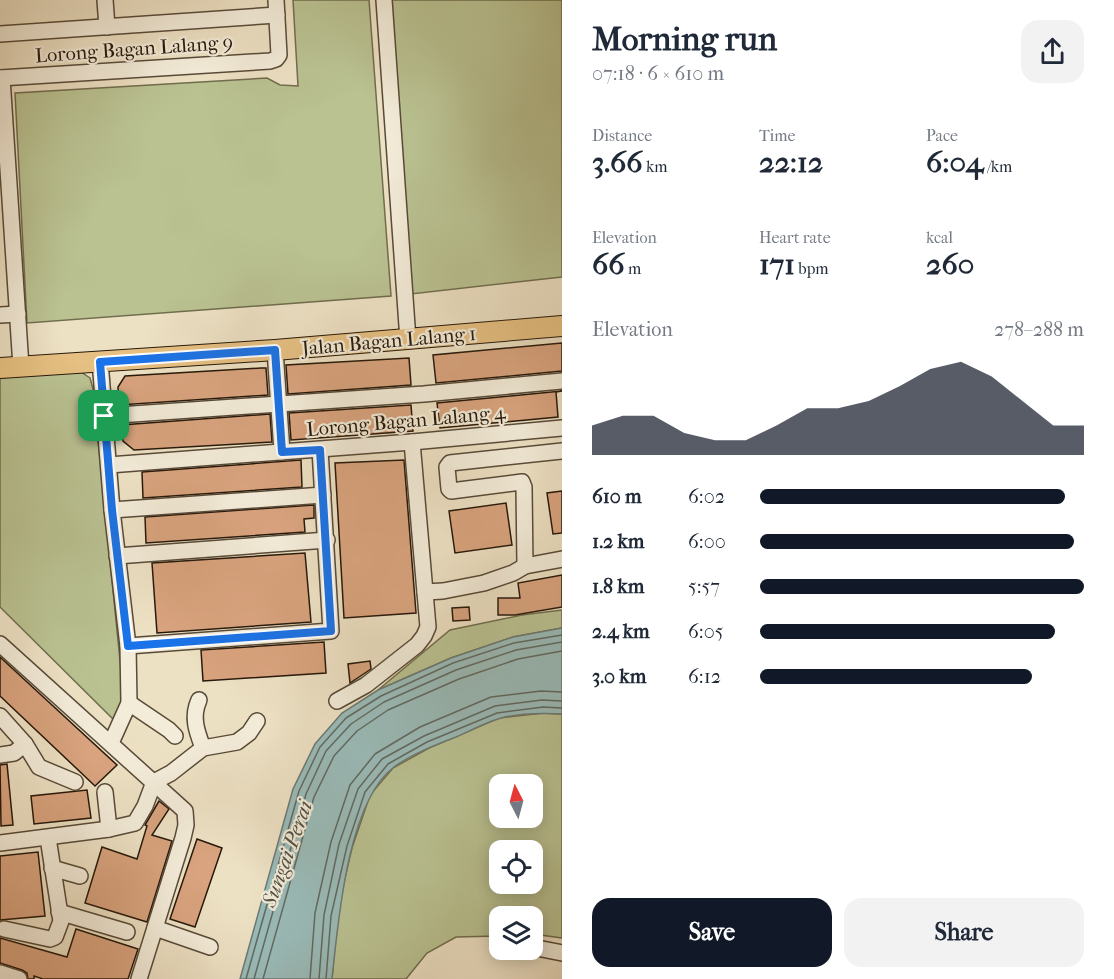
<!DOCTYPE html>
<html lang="en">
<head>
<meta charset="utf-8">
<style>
  :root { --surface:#fff; --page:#f2f2f3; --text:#1f2937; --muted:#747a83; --accent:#111827 }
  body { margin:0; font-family:"IM FELL French Canon",serif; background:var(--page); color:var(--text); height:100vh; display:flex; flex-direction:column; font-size:22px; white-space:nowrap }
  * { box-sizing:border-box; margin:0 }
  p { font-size:20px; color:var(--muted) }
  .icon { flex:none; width:33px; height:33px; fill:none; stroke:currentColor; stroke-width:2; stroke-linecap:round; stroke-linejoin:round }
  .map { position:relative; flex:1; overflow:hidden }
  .panel { display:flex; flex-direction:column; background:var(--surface); width:552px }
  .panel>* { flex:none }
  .needle { width:39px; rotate:354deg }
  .tools { position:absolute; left:489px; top:774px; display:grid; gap:12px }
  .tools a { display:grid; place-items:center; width:54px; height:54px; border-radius:12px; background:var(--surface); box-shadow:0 3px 15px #0003; font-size:30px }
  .pin { position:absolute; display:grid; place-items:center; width:51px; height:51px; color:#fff; margin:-26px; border-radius:12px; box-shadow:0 3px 9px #0006 }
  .round { display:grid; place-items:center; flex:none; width:63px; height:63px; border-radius:18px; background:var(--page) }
  .overview { display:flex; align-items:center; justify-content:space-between; height:102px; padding:0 30px }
  h1 { font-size:33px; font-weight:700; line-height:45px }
  .stats { display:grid; grid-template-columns:repeat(3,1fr); gap:9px; height:102px; padding:6px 30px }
  .stats div { display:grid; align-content:center }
  .stats b { font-size:30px; font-weight:700 }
  .stats small { font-size:16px; font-weight:400 }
  .stats p { font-size:16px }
  .chart { height:168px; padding:12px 30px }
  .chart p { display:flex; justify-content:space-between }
  .chart svg { width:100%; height:108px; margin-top:6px; fill:var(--accent); opacity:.7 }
  .primary-button { display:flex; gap:12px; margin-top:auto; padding:12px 30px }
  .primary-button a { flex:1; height:69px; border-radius:18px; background:var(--accent); color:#fff; font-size:24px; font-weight:700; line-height:69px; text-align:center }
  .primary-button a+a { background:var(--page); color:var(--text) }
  ul { padding:0 30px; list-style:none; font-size:20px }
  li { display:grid; grid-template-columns:96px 72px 1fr; align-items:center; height:45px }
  li i { height:15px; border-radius:8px; background:var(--accent) }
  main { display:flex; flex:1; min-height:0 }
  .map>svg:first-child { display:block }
</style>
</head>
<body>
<main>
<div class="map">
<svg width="562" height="979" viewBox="0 0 562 979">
  <rect width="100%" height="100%" fill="#ede1c4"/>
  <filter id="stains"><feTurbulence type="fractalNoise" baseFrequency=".00333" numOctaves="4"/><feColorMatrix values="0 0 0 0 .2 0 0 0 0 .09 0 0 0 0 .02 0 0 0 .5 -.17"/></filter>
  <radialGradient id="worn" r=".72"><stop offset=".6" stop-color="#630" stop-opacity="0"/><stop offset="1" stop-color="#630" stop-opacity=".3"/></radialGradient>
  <g fill="#bac292" stroke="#706d4e" stroke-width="1.5" fill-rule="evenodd">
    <polygon points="293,0 369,0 391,296 27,323 15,93 267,78 280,85 298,86"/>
    <polygon points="390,0 562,0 562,277 411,294"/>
    <polygon points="81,372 90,378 93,389 124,701 113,719 0,607 0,378"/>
    <polygon points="562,610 562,628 513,637 451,658 378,690 450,630 522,615"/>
    <path d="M543,713L562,714V938L533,934L532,916H500L499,936L456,937L427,953L406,979H332L337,918L344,882L352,848L370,795L393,768L429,748L499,718ZM500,784H532V818H500ZM500,850H532V884H500Z"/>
  </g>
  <path fill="#9abcba" stroke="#6c7a74" stroke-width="1.5" d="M562,628V714C542,713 517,713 498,719C484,723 470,731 456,737C435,745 412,754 394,767C347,802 338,924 332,979H240L293,789L315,744L342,713L378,690L451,658L513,637Z"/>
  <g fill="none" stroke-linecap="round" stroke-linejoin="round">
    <g stroke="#606a62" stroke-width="1.5">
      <polyline points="246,979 299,791 320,747 346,718 381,696 453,663 514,643 562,635"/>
      <polyline points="254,979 306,794 326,751 351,724 384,702 456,670 516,650 562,642"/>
      <polyline points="263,979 314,797 334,756 357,731 388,710 459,679 518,659 562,651"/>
      <polyline points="310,979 315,913 331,842 350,785 375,754 420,727 491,697 541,691 562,692"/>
      <polyline points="319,979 324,915 339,844 358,789 382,759 424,736 495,706 542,700 562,701"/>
      <polyline points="326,979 331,916 347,846 365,792 388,764 427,742 497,713 543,707 562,708"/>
    </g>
  </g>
  <g fill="#d8a37e" stroke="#27180a" stroke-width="1.5">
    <polygon points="562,343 562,371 436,383 433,355"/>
    <polygon points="409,358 411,385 288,394 286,365"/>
    <polygon points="261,368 266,368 268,395 119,405 118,387 125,376"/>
    <polygon points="562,391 556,392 558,417 440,428 437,403"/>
    <polygon points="411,405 413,431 291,440 289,413"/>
    <polygon points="270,414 272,442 134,450 123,441 121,425"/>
    <polygon points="301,460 302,487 143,498 142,472"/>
    <polygon points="404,460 416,613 344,618 335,463"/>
    <polygon points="562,491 562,533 553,534 547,493"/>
    <polygon points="506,503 512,545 455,553 449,511"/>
    <polygon points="314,505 314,518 304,519 305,532 146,543 145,517"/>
    <polygon points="305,553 311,622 157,633 152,563"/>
    <polygon points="562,575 562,607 515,615 498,615 498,598 520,598 518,583"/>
    <polygon points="469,607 470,620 453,621 452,608"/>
    <polygon points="324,642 326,673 203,681 201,650"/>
    <polygon points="0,657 117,765 95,786 0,696"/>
    <polygon points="370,661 371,669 350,683 348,664"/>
    <polygon points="7,764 13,825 1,826 0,765"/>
    <polygon points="87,790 91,818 34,824 31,796"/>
    <polygon points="159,801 169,809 152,835 172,841 147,922 85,903 102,847 137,859 147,826 145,825"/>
    <polygon points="197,839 222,848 195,927 170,919"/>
    <polygon points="38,852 45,916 0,920 0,856"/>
    <polygon points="76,929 138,949 128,979 43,979 34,976 34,979 28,979 27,973 22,970 0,963 0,938 67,957"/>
  </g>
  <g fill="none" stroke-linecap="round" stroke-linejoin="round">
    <defs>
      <g id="minor">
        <polyline points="105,0 107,27"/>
        <polyline points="384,0 408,340"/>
        <polyline points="0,34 277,15"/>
        <polyline points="0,78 270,61 276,59 279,55 276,0"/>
        <polyline points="2,78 21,367"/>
        <polyline points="0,315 18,314"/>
        <polyline points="275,350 282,452"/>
        <polyline points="100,361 112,510 128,646 129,703 111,743"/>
        <polyline points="104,416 424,394 562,381"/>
        <polyline points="109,465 412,442 562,428"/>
        <polyline points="112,510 323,495"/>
        <polyline points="117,556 327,540"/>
        <polyline points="525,566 524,487 522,482 451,491 449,489 447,467 450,463 562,451"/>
        <polyline points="425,592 443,591 484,583 513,573 525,566 562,559"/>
        <polyline points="0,644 185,811 186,825 183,838 139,979"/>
        <polyline points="128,646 331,631 320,450"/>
        <path d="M199,700C191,717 197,732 203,748"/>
        <polyline points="337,701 366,685 417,645 424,636 428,627 412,442"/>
        <polyline points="129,703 169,730 175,736"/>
        <polyline points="0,716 25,744 39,767 75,782"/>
        <polyline points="0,755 14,753 25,744"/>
        <polyline points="154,782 171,773 203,748 237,742 249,733 257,721"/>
        <polyline points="105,792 109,829"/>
        <polyline points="0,843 109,829 135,823 145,806 154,782"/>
        <polyline points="52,868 80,876"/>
        <polyline points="59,912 127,932"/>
        <polyline points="155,928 210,947"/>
        <polyline points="4,929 50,939 55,937 61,921 48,838"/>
        <polyline points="532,947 562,953"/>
        <polyline points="0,973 19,979"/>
      </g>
      <polyline id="major" points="0,368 275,350 562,326"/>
    </defs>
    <use href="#minor" stroke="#584a38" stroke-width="18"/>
    <use href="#major" stroke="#27180a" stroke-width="22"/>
    <use href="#minor" stroke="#f3ecd9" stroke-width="15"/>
    <use href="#major" stroke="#e6c082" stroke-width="20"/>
  </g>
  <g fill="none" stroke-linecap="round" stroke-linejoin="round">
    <defs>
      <polygon id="route" points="275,350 282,452 320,450 331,631 128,646 112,510 100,362"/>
    </defs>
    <use href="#route" stroke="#fff" stroke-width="12"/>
    <use href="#route" stroke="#1a73e8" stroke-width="8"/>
  </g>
  <g text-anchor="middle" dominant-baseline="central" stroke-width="4.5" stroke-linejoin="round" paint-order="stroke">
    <g font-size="20" fill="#27180a" stroke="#f3ecd9">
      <text transform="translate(134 49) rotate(-4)">Lorong Bagan Lalang 9</text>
      <text transform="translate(389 341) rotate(-5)">Jalan Bagan Lalang 1</text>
      <text transform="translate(406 421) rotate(-5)">Lorong Bagan Lalang 4</text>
    </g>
    <g font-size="21" font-style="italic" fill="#4f5148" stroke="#f3ecd9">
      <text transform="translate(287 854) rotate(-70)">Sungai Perai</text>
    </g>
  </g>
  <rect width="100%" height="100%" filter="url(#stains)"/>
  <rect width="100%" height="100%" fill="url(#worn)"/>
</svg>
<div class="tools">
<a><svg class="needle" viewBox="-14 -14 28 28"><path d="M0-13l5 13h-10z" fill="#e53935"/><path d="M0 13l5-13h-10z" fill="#747a83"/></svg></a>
<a><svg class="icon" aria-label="locate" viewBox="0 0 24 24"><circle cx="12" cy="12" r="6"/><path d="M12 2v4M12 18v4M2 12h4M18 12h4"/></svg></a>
<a><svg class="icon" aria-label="layers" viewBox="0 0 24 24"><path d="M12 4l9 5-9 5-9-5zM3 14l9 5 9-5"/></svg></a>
</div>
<div class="pin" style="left:104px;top:416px;background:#1e9e55"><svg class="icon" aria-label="arrive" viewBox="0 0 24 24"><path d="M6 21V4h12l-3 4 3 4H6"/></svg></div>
</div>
<section class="panel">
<div class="overview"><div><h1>Morning run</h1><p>07:18 · 6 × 610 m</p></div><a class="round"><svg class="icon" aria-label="share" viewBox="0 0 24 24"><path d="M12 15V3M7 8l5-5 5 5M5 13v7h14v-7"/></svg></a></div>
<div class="stats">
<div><p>Distance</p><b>3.66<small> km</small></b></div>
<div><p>Time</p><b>22:12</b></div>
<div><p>Pace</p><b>6:04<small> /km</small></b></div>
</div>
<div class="stats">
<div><p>Elevation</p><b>66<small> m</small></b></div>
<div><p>Heart rate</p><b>171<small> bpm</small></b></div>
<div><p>kcal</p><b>260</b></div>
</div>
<div class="chart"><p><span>Elevation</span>278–288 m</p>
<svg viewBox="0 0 160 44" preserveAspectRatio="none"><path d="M0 44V32L10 28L20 28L30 35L40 38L50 38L60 32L70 25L80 25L90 22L100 16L110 9L120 6L130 12L140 22L150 32L160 32V44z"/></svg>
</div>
<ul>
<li><b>610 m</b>6:02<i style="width:94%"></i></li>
<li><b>1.2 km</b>6:00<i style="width:97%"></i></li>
<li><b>1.8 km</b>5:57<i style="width:100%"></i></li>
<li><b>2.4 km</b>6:05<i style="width:91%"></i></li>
<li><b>3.0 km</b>6:12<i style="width:84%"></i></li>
</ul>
<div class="primary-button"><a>Save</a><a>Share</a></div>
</section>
</main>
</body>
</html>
